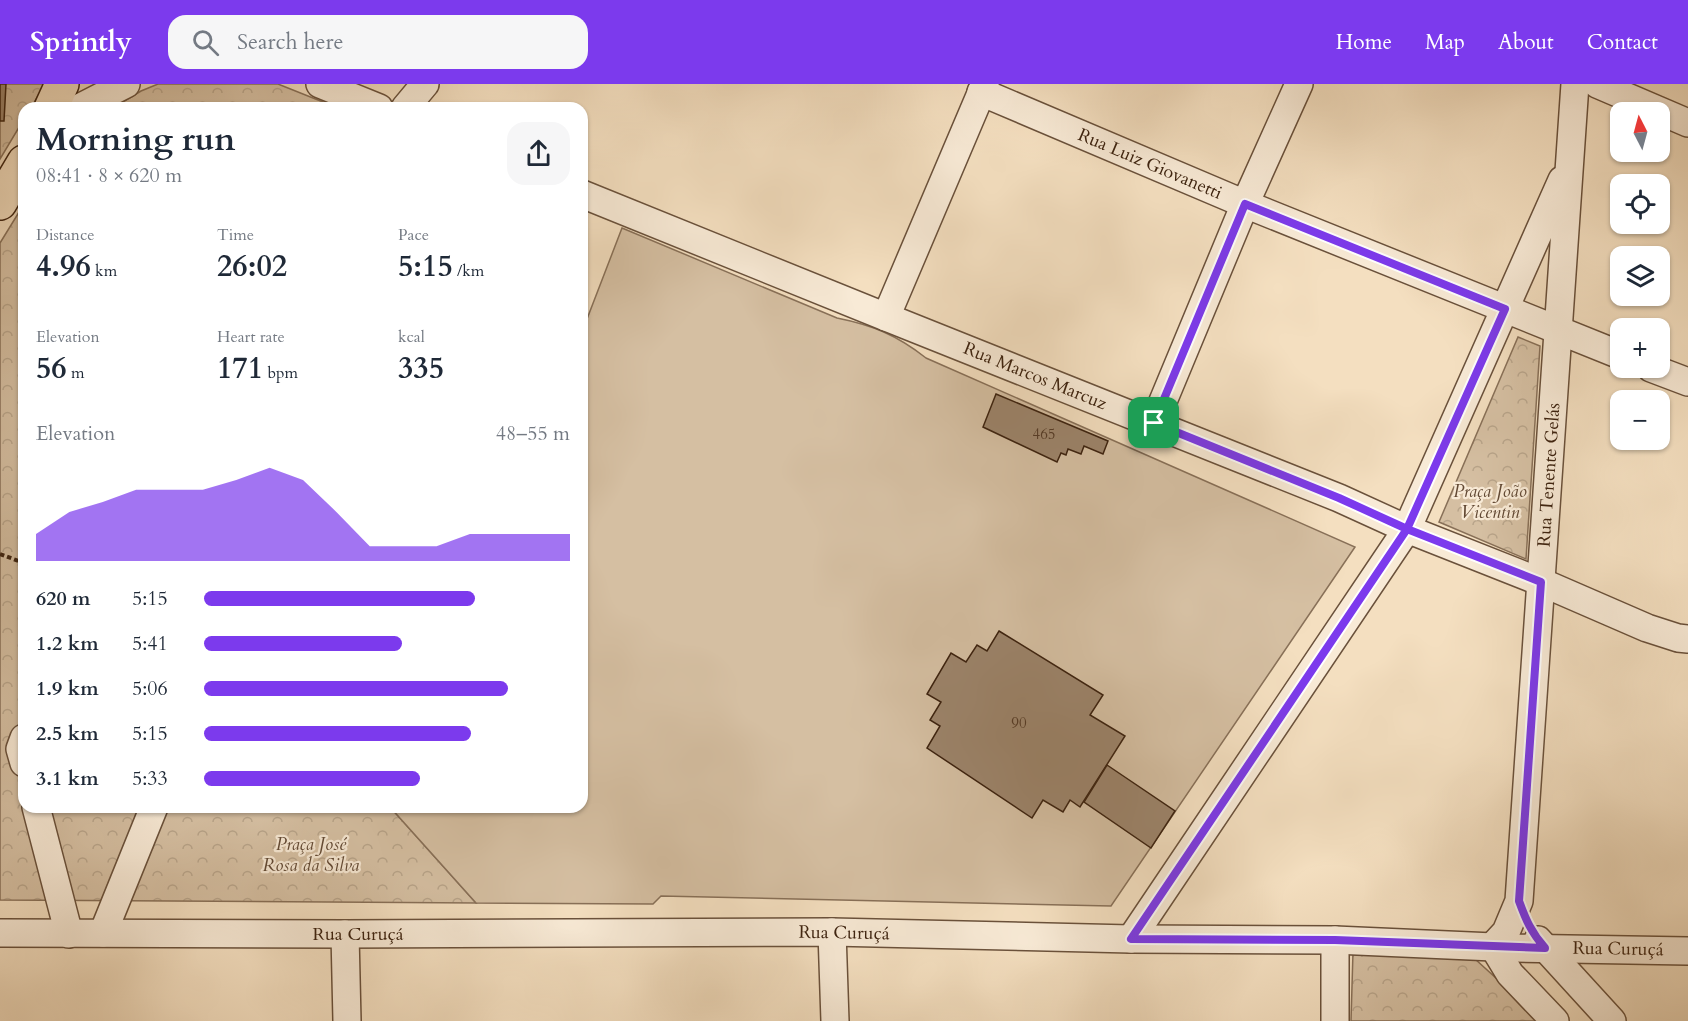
<!DOCTYPE html>
<html lang="en">
<head>
<meta charset="utf-8">
<style>
  :root { --surface:#fff; --page:#f6f6f7; --text:#1f2937; --muted:#747a83; --accent:#7c3aed }
  body { margin:0; font-family:Cardo,serif; background:var(--page); color:var(--text); height:100vh; display:flex; flex-direction:column; font-size:22px; white-space:nowrap }
  * { box-sizing:border-box; margin:0 }
  p { font-size:20px; color:var(--muted) }
  .icon { flex:none; width:33px; height:33px; fill:none; stroke:currentColor; stroke-width:2; stroke-linecap:round; stroke-linejoin:round }
  .map { position:relative; flex:1; overflow:hidden }
  .drawer { position:absolute; left:18px; top:18px; width:570px; height:711px; display:flex; flex-direction:column; background:var(--surface); border-radius:18px; box-shadow:0 2px 4px #0004 }
  .drawer>* { flex:none }
  .needle { width:39px; rotate:354deg }
  .tools { position:absolute; left:1610px; top:18px; display:grid; gap:12px }
  .tools a { display:grid; place-items:center; width:60px; height:60px; border-radius:12px; background:var(--surface); box-shadow:0 2px 4px #0004; font-size:30px }
  .pin { position:absolute; display:grid; place-items:center; width:51px; height:51px; color:#fff; margin:-26px; border-radius:12px; box-shadow:0 3px 9px #0006 }
  .round { display:grid; place-items:center; flex:none; width:63px; height:63px; border-radius:18px; background:var(--page) }
  .headline { display:flex; align-items:center; justify-content:space-between; height:102px; padding:0 18px }
  h1 { font-size:33px; font-weight:600; line-height:45px }
  .metrics { display:grid; grid-template-columns:repeat(3,1fr); gap:9px; height:102px; padding:6px 18px }
  .metrics div { display:grid; align-content:center }
  .metrics b { font-size:30px; font-weight:600 }
  .metrics small { font-size:16px; font-weight:400 }
  .metrics p { font-size:16px }
  .chart { height:168px; padding:12px 18px }
  .chart p { display:flex; justify-content:space-between }
  .chart svg { width:100%; height:108px; margin-top:6px; fill:var(--accent); opacity:.7 }
  ul { padding:0 18px; list-style:none; font-size:20px }
  li { display:grid; grid-template-columns:96px 72px 1fr; align-items:center; height:45px }
  li i { height:15px; border-radius:8px; background:var(--accent) }
  header { display:flex; align-items:center; gap:36px; box-sizing:border-box; height:84px; padding:0 30px; background:var(--accent); color:#fff }
  header strong { font-size:28px }
  nav { display:flex; gap:33px; margin-inline-start:auto; font-size:21px }
  .search { width:420px; height:54px; background:var(--page); display:flex; align-items:center; gap:15px; box-sizing:border-box; padding:0 21px; border-radius:18px; color:var(--muted); font-size:22px }
  .map>svg:first-child { display:block }
</style>
</head>
<body>
<header>
<strong>Sprintly</strong>
<div class="search"><svg class="icon" aria-label="search" viewBox="0 0 24 24"><circle cx="10" cy="10" r="6"/><path d="M15 15l6 6"/></svg>Search here</div>
<nav><a>Home</a><a>Map</a><a>About</a><a>Contact</a></nav>
</header>
<div class="map">
<svg width="1688" height="937" viewBox="0 0 1688 937">
  <defs>
    <pattern id="forest-crowns" width="20" height="18" patternUnits="userSpaceOnUse" patternTransform="scale(1.5)"><rect width="20" height="18" fill="#d5bfa2"/><path d="M2 6a3 3 0 1 1 6 0M12 15a3 3 0 1 1 6 0" fill="none" stroke="#b8a48a"/></pattern>
  </defs>
  <rect width="100%" height="100%" fill="#f4dfc0"/>
  <filter id="stains"><feTurbulence type="fractalNoise" baseFrequency=".00333" numOctaves="4"/><feColorMatrix values="0 0 0 0 .2 0 0 0 0 .09 0 0 0 0 .02 0 0 0 .5 -.17"/></filter>
  <radialGradient id="worn" r=".72"><stop offset=".6" stop-color="#630" stop-opacity="0"/><stop offset="1" stop-color="#630" stop-opacity=".3"/></radialGradient>
  <g fill="url(#forest-crowns)" stroke="#887058" stroke-width="1.5">
    <polygon points="0,0 45,0 31,24 24,24 24,35 0,75"/>
    <polygon points="158,0 278,0 338,24 113,24 141,7"/>
    <polygon points="24,120 24,723 390,723 476,819 0,816 0,159"/>
    <polygon points="1518,253 1540,262 1526,475 1439,438"/>
    <polygon points="1353,868 1475,875 1497,895 1537,937 1351,937"/>
  </g>
  <path fill="#d5bfa2" stroke="#887058" stroke-width="1.5" d="M622,144L837,234C872,241 897,251 926,274L1355,463L1111,822L661,812L653,820L476,819L390,723H582V248Z"/>
  <g fill="#9c846b" stroke="#3c220f" stroke-width="1.5">
    <polygon points="0,0 6,0 4,37 0,37"/>
    <polygon points="996,310 1108,357 1103,370 1084,362 1081,370 1068,365 1066,371 1061,369 1057,378 983,343"/>
    <polygon points="999,547 1103,611 1090,631 1125,652 1080,723 1070,716 1063,728 1043,716 1032,734 927,664 940,642 930,636 941,618 927,610 951,569 966,578 977,561 987,567"/>
    <polygon points="1107,681 1175,727 1151,764 1084,718"/>
  </g>
  <g fill="none" stroke-linecap="round" stroke-linejoin="round">
    <defs>
      <g id="minor">
        <polyline points="320,0 379,24"/>
        <polyline points="1597,0 1688,39"/>
        <polyline points="981,8 1245,120 1620,271"/>
        <polyline points="79,24 126,0"/>
        <polyline points="405,24 425,0"/>
        <polyline points="582,110 886,233 1339,414 1407,445 1541,498 1647,544 1678,554 1688,555"/>
        <polyline points="886,233 985,0"/>
        <polyline points="1651,284 1688,298"/>
        <polyline points="1154,339 1245,120 1299,0"/>
        <polyline points="24,654 20,665 24,679"/>
        <polyline points="36,723 69,850"/>
        <polyline points="832,848 835,937"/>
        <polyline points="0,849 345,850 832,848 1131,855 1335,856 1516,864 1688,867"/>
        <polyline points="103,849 154,723"/>
        <polyline points="345,850 347,937"/>
        <polyline points="1131,855 1407,445 1562,96"/>
        <polyline points="1335,856 1335,937"/>
        <polyline points="1538,856 1612,937"/>
        <polyline points="1555,937 1510,890 1493,862 1506,848 1519,817 1575,0"/>
      </g>
      <g id="major">
        <polyline points="51,24 62,0"/>
        <polyline points="0,119 24,78"/>
      </g>
    </defs>
    <use href="#minor" stroke="#6a513b" stroke-width="30"/>
    <use href="#major" stroke="#3c220f" stroke-width="36"/>
    <polyline stroke="#3c220f" stroke-width="4" stroke-dasharray="4.5 3" stroke-linecap="butt" points="0,470 24,479"/>
    <use href="#minor" stroke="#f8ead6" stroke-width="27"/>
    <use href="#major" stroke="#f4dfc0" stroke-width="33"/>
  </g>
  <g fill="none" stroke-linecap="round" stroke-linejoin="round">
    <defs>
      <path id="route" d="M1154,339L1339,414L1407,445L1131,855L1335,856L1545,864C1531,848 1526,836 1519,817L1541,498L1407,445L1505,225L1245,120L1154,339"/>
    </defs>
    <use href="#route" stroke="#fff" stroke-width="12"/>
    <use href="#route" stroke="#7c3aed" stroke-width="8"/>
  </g>
  <g text-anchor="middle" dominant-baseline="central" stroke-width="4.5" stroke-linejoin="round" paint-order="stroke">
    <g font-size="15" fill="#543a26">
      <text x="1044" y="350">465</text>
      <text x="1019" y="639">90</text>
    </g>
    <g font-size="18" fill="#3c220f" stroke="#f8ead6">
      <text transform="translate(1150 80) rotate(23)">Rua Luiz Giovanetti</text>
      <text transform="translate(1035 292) rotate(22)">Rua Marcos Marcuz</text>
      <text transform="translate(1549 391) rotate(-86)">Rua Tenente Gelás</text>
      <text transform="translate(844 849) rotate(1)">Rua Curuçá</text>
      <text x="358" y="850">Rua Curuçá</text>
      <text transform="translate(1618 865) rotate(1)">Rua Curuçá</text>
    </g>
    <g font-size="18" font-style="italic" fill="#624934" stroke="#f8ead6">
      <text x="1490" y="407">Praça João<tspan x="1490" dy="21">Vicentin</tspan></text>
      <text x="311" y="760">Praça José<tspan x="311" dy="21">Rosa da Silva</tspan></text>
    </g>
  </g>
  <rect width="100%" height="100%" filter="url(#stains)"/>
  <rect width="100%" height="100%" fill="url(#worn)"/>
</svg>
<div class="tools">
<a><svg class="needle" viewBox="-14 -14 28 28"><path d="M0-13l5 13h-10z" fill="#e53935"/><path d="M0 13l5-13h-10z" fill="#747a83"/></svg></a>
<a><svg class="icon" aria-label="locate" viewBox="0 0 24 24"><circle cx="12" cy="12" r="6"/><path d="M12 2v4M12 18v4M2 12h4M18 12h4"/></svg></a>
<a><svg class="icon" aria-label="layers" viewBox="0 0 24 24"><path d="M12 4l9 5-9 5-9-5zM3 14l9 5 9-5"/></svg></a>
<a>+</a>
<a>−</a>
</div>
<div class="pin" style="left:1154px;top:339px;background:#1e9e55"><svg class="icon" aria-label="arrive" viewBox="0 0 24 24"><path d="M6 21V4h12l-3 4 3 4H6"/></svg></div>
<section class="drawer">
<div class="headline"><div><h1>Morning run</h1><p>08:41 · 8 × 620 m</p></div><a class="round"><svg class="icon" aria-label="share" viewBox="0 0 24 24"><path d="M12 15V3M7 8l5-5 5 5M5 13v7h14v-7"/></svg></a></div>
<div class="metrics">
<div><p>Distance</p><b>4.96<small> km</small></b></div>
<div><p>Time</p><b>26:02</b></div>
<div><p>Pace</p><b>5:15<small> /km</small></b></div>
</div>
<div class="metrics">
<div><p>Elevation</p><b>56<small> m</small></b></div>
<div><p>Heart rate</p><b>171<small> bpm</small></b></div>
<div><p>kcal</p><b>335</b></div>
</div>
<div class="chart"><p><span>Elevation</span>48–55 m</p>
<svg viewBox="0 0 160 44" preserveAspectRatio="none"><path d="M0 44V33L10 24L20 20L30 15L40 15L50 15L60 11L70 6L80 11L90 24L100 38L110 38L120 38L130 33L140 33L150 33L160 33V44z"/></svg>
</div>
<ul>
<li><b>620 m</b>5:15<i style="width:74%"></i></li>
<li><b>1.2 km</b>5:41<i style="width:54%"></i></li>
<li><b>1.9 km</b>5:06<i style="width:83%"></i></li>
<li><b>2.5 km</b>5:15<i style="width:73%"></i></li>
<li><b>3.1 km</b>5:33<i style="width:59%"></i></li>
</ul>
</section>
</div>
</body>
</html>
